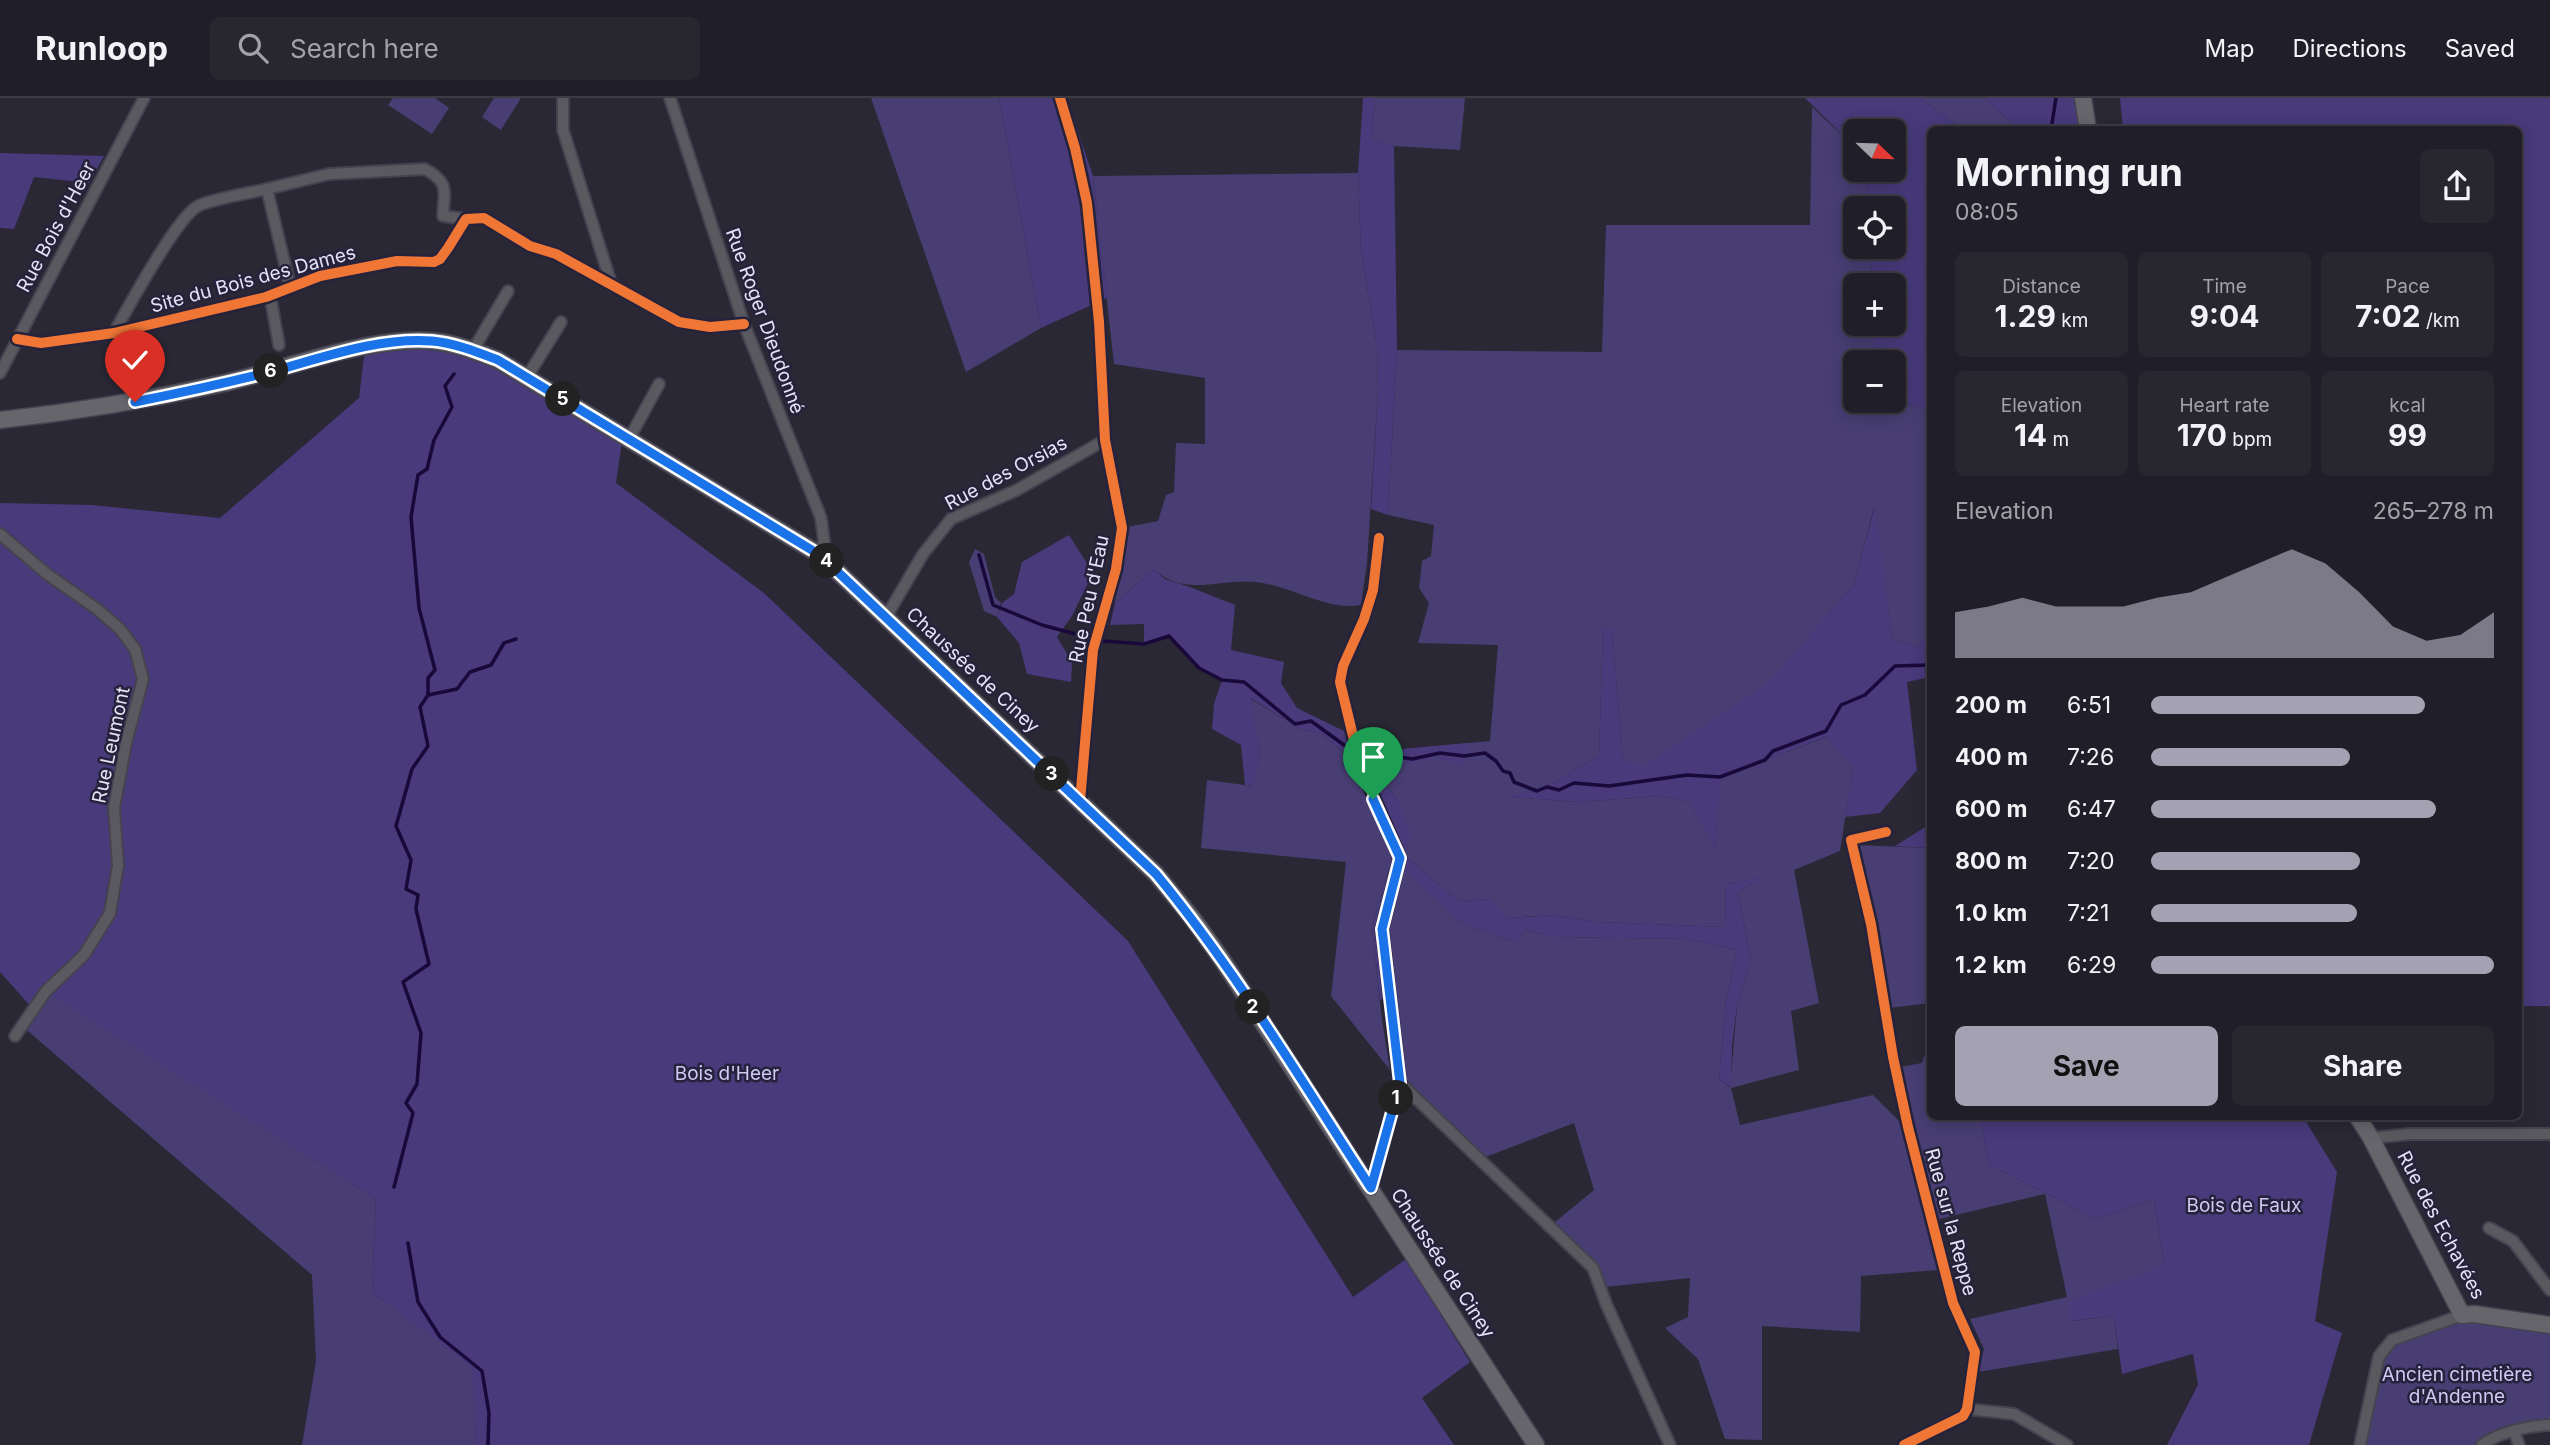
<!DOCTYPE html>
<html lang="en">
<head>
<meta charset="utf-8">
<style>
  :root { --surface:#201e28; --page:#282730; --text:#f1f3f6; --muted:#a2a2a8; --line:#3d3c45; --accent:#a4a2b2 }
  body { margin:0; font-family:Inter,sans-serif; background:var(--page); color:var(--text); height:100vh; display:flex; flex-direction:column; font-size:26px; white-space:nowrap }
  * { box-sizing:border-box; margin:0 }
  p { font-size:23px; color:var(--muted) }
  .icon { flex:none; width:38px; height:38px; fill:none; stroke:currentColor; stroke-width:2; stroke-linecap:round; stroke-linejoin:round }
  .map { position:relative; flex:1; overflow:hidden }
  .side { position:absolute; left:1927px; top:28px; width:595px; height:994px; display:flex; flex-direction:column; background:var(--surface); border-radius:10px; box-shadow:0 4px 18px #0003,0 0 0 2px var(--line) }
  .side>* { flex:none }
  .needle { width:46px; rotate:113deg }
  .tools { position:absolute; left:1843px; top:21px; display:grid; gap:14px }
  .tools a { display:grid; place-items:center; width:63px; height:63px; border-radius:10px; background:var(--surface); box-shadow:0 4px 18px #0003,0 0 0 2px var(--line); font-size:35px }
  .pin { position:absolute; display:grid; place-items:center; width:60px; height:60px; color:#fff; margin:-72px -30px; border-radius:50% 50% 50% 0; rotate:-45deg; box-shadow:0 0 7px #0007 }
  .pin .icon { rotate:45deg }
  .km { position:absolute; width:35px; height:35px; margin:-18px; border-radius:50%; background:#222; color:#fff; font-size:19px; line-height:35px; text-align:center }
  .round { display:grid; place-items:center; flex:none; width:74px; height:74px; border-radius:10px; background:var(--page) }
  .head { display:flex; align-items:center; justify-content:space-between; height:119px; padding:0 28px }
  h1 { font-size:38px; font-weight:700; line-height:52px }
  .figures { display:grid; grid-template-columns:repeat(3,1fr); gap:10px; height:119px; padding:7px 28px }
  .figures div { display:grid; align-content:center; border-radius:10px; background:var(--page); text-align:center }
  .figures b { font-size:30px; font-weight:700 }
  .figures small { font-size:19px; font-weight:400 }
  .figures p { font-size:19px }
  .chart { height:196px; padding:14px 28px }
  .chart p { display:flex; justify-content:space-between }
  .chart svg { width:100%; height:126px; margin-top:7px; fill:var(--accent); opacity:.7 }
  .primary-button { display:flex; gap:14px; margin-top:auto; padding:14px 28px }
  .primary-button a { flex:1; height:80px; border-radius:10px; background:var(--accent); color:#111; font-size:28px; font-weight:700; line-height:80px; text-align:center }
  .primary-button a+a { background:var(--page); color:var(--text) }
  ul { padding:0 28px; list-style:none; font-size:23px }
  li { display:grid; grid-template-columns:112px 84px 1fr; align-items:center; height:52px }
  li i { height:18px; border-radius:9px; background:var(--accent) }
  header { display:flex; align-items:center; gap:42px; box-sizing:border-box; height:98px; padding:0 35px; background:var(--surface); border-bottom:2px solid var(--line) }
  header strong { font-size:33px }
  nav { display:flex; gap:38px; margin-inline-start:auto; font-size:24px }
  .search { width:490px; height:63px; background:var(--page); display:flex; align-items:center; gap:18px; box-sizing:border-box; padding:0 24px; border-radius:10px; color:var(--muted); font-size:26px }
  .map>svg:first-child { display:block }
</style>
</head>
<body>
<header>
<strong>Runloop</strong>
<div class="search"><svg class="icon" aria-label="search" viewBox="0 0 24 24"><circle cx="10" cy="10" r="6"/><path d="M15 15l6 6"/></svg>Search here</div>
<nav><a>Map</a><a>Directions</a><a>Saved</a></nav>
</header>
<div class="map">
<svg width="2550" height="1347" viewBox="0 0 2550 1347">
  <rect width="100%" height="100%" fill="#2a2835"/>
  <g fill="#483e73">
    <polygon points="393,0 435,0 449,10 432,36 388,7"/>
    <polygon points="494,0 521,0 501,32 482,19"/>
    <polygon points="871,0 999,0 1041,230 966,274"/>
    <polygon points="1375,0 1465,0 1460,52 1394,48 1372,41"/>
    <polygon points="1920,0 1984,0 2019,31 2042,26 2039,31 1963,31"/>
    <polygon points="1812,9 1855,49 1855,72 1866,72 1868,110 1855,110 1855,149 1870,149 1871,187 1855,187 1855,226 1873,226 1875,264 1855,264 1855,303 1894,302 1930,312 1930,534 1918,549 1892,541 1874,409 1854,486 1768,586 1643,670 1623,661 1612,532 1603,530 1599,657 1553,685 1510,699 1580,704 1659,698 1689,703 1715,748 1720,679 1827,639 1853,669 1840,753 1794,772 1819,905 1791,913 1799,972 1731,990 1740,1027 1873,997 1904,1028 1925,1124 1938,1172 1861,1178 1860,1234 1762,1228 1762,1342 1725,1341 1698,1261 1665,1230 1688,1219 1690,1180 1605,1189 1593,1162 1554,1125 1594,1092 1574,1025 1483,1060 1405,980 1401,967 1386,831 1404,771 1463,826 1518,845 1524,831 1552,839 1687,841 1737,852 1726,903 1719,981 1730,989 1737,908 1751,863 1738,794 1760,780 1726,786 1725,829 1599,824 1553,817 1506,820 1490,801 1459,803 1405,758 1400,706 1384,683 1381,653 1490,643 1498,547 1418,545 1429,505 1419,490 1422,463 1431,458 1434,427 1388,417 1397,252 1602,254 1606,127 1810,127"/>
    <path d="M1358,75L1361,153L1377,248L1378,293L1367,465L1361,507C1326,513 1292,488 1256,484C1219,480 1185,500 1154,471L1115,505L1122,430L1158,423L1166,397L1174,394L1176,345L1205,346V280L1114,266L1093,78Z"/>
    <polygon points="975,451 984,456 995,499 1001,505 997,519 984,513 969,464"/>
    <polygon points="1249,600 1301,631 1322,636 1351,661 1392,760 1372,829 1382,922 1390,972 1331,898 1346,764 1201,750 1207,682 1252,688 1260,654"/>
    <polygon points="1854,747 1930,750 1930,905 1889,910"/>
    <polygon points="46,893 376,1101 372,1194 473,1269 476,1347 302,1347 316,1263 312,1177 22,928"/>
    <polygon points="1930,939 1930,1018 1980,1019 1989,1066 2096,1121 2154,1101 2164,1167 2071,1223 2114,1218 2118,1251 1978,1274 1984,1251 1970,1221 2067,1199 2045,1096 1935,1122 1900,969 1922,965"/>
    <path d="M2471,1222L2550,1236V1322L2502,1331L2474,1347H2363C2368,1323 2374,1259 2393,1245C2409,1234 2451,1227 2471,1222Z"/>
  </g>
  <g fill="#483a7b">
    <polygon points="999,0 1067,0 1093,78 1107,200 1041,230"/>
    <polygon points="1363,0 1375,0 1372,41 1394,48 1397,252 1388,417 1371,411 1378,293 1377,248 1361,153 1358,75"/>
    <polygon points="1805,0 1920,0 1963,31 1930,32 1930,312 1894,302 1894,264 1875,264 1873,226 1894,226 1894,187 1871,187 1870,149 1894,149 1894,110 1868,110 1866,72 1894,72 1894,33 1855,33 1855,49"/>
    <polygon points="1984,0 2083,0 2088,31 2039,31 2041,26 2019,31"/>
    <polygon points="2120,0 2550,0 2550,908 2518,908 2518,32 2123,31"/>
    <polygon points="0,55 104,58 89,85 34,79 14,131 0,130"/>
    <polygon points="403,243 473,252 622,343 616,385 764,495 1128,843 1353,1199 1406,1161 1470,1264 1422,1300 1454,1347 476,1347 472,1269 372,1194 376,1101 46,894 33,911 0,874 0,405 92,407 220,420 359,300 365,250"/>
    <polygon points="1875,407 1892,541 1918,549 1930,534 1930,579 1907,584 1917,672 1880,715 1845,719 1853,669 1826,639 1721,679 1715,749 1689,703 1659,698 1580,704 1508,699 1553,685 1599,657 1603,530 1612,531 1623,661 1643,669 1768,585 1854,486"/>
    <polygon points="1069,437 1093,475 1072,518 1057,539 1072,564 1071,584 1027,576 1019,545 997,519 1002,505 1014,496 1022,464"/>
    <polygon points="1154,471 1165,481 1190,489 1235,507 1231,552 1284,564 1281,585 1297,610 1344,633 1381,653 1469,645 1462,668 1435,659 1403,667 1382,662 1384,683 1400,706 1411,736 1405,758 1459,803 1490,801 1507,820 1553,817 1599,824 1725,829 1726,786 1763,779 1738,794 1751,863 1737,908 1732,948 1731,989 1719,981 1726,903 1737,852 1687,841 1552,839 1524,831 1518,845 1463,826 1404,772 1386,831 1393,897 1380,902 1372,829 1392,760 1351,661 1322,636 1301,631 1250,600 1260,654 1253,688 1245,687 1241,647 1212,631 1214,606 1222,582 1199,570 1169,538 1144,546 1144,526 1110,527 1115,505"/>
    <polygon points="1930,726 1930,750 1894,748 1895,748"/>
    <polygon points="1980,1019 2303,1019 2337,1074 2315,1223 2342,1235 2309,1347 2167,1347 2198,1287 2193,1256 2122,1276 2114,1218 2070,1223 2069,1203 2164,1167 2154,1101 2096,1121 1989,1066"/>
  </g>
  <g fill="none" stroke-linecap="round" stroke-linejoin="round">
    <g stroke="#19083a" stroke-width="3.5">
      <polyline points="2051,32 2056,0"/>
      <polyline points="979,457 993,507 1042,527 1087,539"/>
      <polyline points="1103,543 1144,546 1169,538 1199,570 1222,582 1244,584 1295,626 1311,623 1344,647"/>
      <polyline points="428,597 457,591 470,574 491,567 504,545 516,541"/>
      <polyline points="1373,655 1412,661 1440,655 1464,658 1485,655 1496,663 1503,673 1510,675 1514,684 1537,693 1547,689 1559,692 1574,685 1609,688 1687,677 1720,679 1765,662 1773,653 1826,633 1841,607 1865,597 1895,568 1930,567"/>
      <polyline points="394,1089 413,1015 406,1005 417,986 421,935 403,884 429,866 416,811 418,797 406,791 411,762 396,728 412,671 428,648 420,609 428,597 428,580 435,572 419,510 411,419 418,377 427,371 434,342 452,309 445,288 454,276"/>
      <polyline points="408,1145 418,1204 440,1239 482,1273 489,1315 488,1347"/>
    </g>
    <defs>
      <g id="street">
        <polyline points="563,0 563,32 612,188"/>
        <polyline points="670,0 744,226 821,420 824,443 820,457"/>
        <polyline points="1060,0 1075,50 1087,105 1099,224 1105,342 1122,430 1116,471 1093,552 1080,703"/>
        <path d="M267,91L329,76L425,71C450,85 444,93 443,118L466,121"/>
        <polyline points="270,197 279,247"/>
        <path d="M114,235C127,211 178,118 198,108C212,101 250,95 267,91L290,188"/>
        <polyline points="17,241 41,245 114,235 266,199 320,178 397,163 434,164 440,161 448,150 466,121 484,120 530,148 556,156 679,224 710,229 744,226"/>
        <polyline points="473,252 508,193"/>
        <polyline points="0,275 144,0"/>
        <polyline points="527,279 561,224"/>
        <polyline points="629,341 659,286"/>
        <polyline points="0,436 47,476 97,511 120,531 135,551 143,581 126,645 114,710 118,767 110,815 84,857 46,893 15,938"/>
        <polyline points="886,519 923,456 951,421 1017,392 1105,342"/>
        <polyline points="1886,734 1851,742 1871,826 1893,959 1908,1029 1953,1205 1975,1254 1967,1311 1963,1318 1904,1347"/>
        <polyline points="1400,985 1593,1170 1607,1208 1670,1347"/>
        <polyline points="2371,1040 2409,1036 2550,1036"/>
        <polyline points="1371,1090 1400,985 1382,831 1400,760 1360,667 1340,584 1343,568 1364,521 1373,492 1379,440"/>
        <polyline points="2489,1130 2513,1143 2550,1192"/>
        <polyline points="1967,1311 2014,1316 2067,1347"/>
        <polyline points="2514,1333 2519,1347"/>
        <polyline points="2360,1347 2379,1258 2392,1242 2462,1217"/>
        <path d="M2482,1347C2499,1334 2528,1328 2550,1327"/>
      </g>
      <g id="secondary">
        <polyline points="2083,0 2088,32"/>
        <path d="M0,322C74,314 147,302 220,286C284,272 367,238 432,243C455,245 477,254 498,262L820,457L1156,776L1193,821L1223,863L1536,1347"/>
        <polyline points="2357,1018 2371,1040 2462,1217 2474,1216 2550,1227"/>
      </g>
    </defs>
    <use href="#street" stroke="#45434f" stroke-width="14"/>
    <use href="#secondary" stroke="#45434f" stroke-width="19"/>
    <use href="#street" stroke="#5a5960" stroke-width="10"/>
    <use href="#secondary" stroke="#66656b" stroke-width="16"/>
    <defs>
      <g id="cycleway">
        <polyline points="1060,0 1075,50 1087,105 1099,224 1105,342 1122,430 1116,471 1093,552 1080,703"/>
        <polyline points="17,241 41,245 114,235 266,199 320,178 397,163 434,164 440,161 448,150 466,121 484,120 530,148 556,156 679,224 710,229 744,226"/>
        <polyline points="1886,734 1851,742 1871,826 1893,959 1908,1029 1953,1205 1975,1254 1967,1311 1963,1318 1904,1347"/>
        <polyline points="1371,1090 1400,985 1382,831 1400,760 1360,667 1340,584 1343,568 1364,521 1373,492 1379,440"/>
      </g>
    </defs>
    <use href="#cycleway" stroke="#26223b" stroke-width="15"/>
    <use href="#cycleway" stroke="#f07635" stroke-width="10"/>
  </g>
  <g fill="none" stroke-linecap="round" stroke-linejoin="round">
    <defs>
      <path id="route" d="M135,304C180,295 226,285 270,274C322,260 378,239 432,243C455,245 477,254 498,262L820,457L1156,776C1237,874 1302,984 1371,1090L1400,985L1382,831L1400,760L1373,701"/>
    </defs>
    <use href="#route" stroke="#fff" stroke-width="14"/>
    <use href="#route" stroke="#1a73e8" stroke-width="9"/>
  </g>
  <g text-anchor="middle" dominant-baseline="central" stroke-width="5" stroke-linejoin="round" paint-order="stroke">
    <g font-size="19" fill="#e5e3f5" stroke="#26223b">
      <text transform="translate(56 129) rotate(-62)">Rue Bois d'Heer</text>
      <text transform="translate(253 181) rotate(-15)">Site du Bois des Dames</text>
      <text transform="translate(765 223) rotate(70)">Rue Roger Dieudonné</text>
      <text transform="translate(1006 375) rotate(-28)">Rue des Orsias</text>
      <text transform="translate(1089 501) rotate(-78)">Rue Peu d'Eau</text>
      <text transform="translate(973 572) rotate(43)">Chaussée de Ciney</text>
      <text transform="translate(111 647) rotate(-78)">Rue Leumont</text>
      <text transform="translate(1951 1124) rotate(75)">Rue sur la Reppe</text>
      <text transform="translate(2441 1127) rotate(62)">Rue des Echavées</text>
      <text transform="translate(1443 1165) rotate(57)">Chaussée de Ciney</text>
    </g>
    <g font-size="19" fill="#cec9f3" stroke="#26223b">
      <text x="727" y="975">Bois d'Heer</text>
      <text x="2244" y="1107">Bois de Faux</text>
      <text x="2457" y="1276">Ancien cimetière<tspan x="2457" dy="22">d'Andenne</tspan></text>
    </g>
  </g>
</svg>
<div class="tools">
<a><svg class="needle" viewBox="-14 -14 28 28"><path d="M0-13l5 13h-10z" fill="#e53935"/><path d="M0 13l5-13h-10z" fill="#a2a2a8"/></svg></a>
<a><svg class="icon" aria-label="locate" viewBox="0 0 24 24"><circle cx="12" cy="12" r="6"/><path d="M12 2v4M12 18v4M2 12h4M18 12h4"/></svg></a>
<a>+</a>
<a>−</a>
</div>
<div class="pin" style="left:1373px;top:701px;background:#1e9e55"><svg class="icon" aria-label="arrive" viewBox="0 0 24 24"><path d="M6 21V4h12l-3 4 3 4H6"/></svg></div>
<div class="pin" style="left:135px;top:304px;background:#d93025"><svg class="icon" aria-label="check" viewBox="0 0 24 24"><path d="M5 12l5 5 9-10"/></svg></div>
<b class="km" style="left:1396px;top:1000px">1</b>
<b class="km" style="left:1253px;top:909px">2</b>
<b class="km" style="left:1052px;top:676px">3</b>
<b class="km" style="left:827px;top:463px">4</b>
<b class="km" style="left:563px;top:301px">5</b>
<b class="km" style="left:271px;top:273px">6</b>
<section class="side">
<div class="head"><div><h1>Morning run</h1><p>08:05</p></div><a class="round"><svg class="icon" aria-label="share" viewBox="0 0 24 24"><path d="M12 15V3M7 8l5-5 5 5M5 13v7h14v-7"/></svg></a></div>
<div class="figures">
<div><p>Distance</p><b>1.29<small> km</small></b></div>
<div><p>Time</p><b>9:04</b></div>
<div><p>Pace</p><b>7:02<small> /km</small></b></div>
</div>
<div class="figures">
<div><p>Elevation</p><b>14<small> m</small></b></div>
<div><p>Heart rate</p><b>170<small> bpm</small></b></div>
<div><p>kcal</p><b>99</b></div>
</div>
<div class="chart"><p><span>Elevation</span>265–278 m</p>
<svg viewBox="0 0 160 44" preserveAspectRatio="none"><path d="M0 44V28L10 26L20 23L30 26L40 26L50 26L60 23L70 21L80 16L90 11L100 6L110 11L120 21L130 33L140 38L150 36L160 28V44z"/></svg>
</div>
<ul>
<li><b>200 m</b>6:51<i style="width:80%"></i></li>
<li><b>400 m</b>7:26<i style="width:58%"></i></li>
<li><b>600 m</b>6:47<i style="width:83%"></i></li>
<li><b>800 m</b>7:20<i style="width:61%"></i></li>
<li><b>1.0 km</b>7:21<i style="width:60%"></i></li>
<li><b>1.2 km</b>6:29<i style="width:100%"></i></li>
</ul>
<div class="primary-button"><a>Save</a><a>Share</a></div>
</section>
</div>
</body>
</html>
